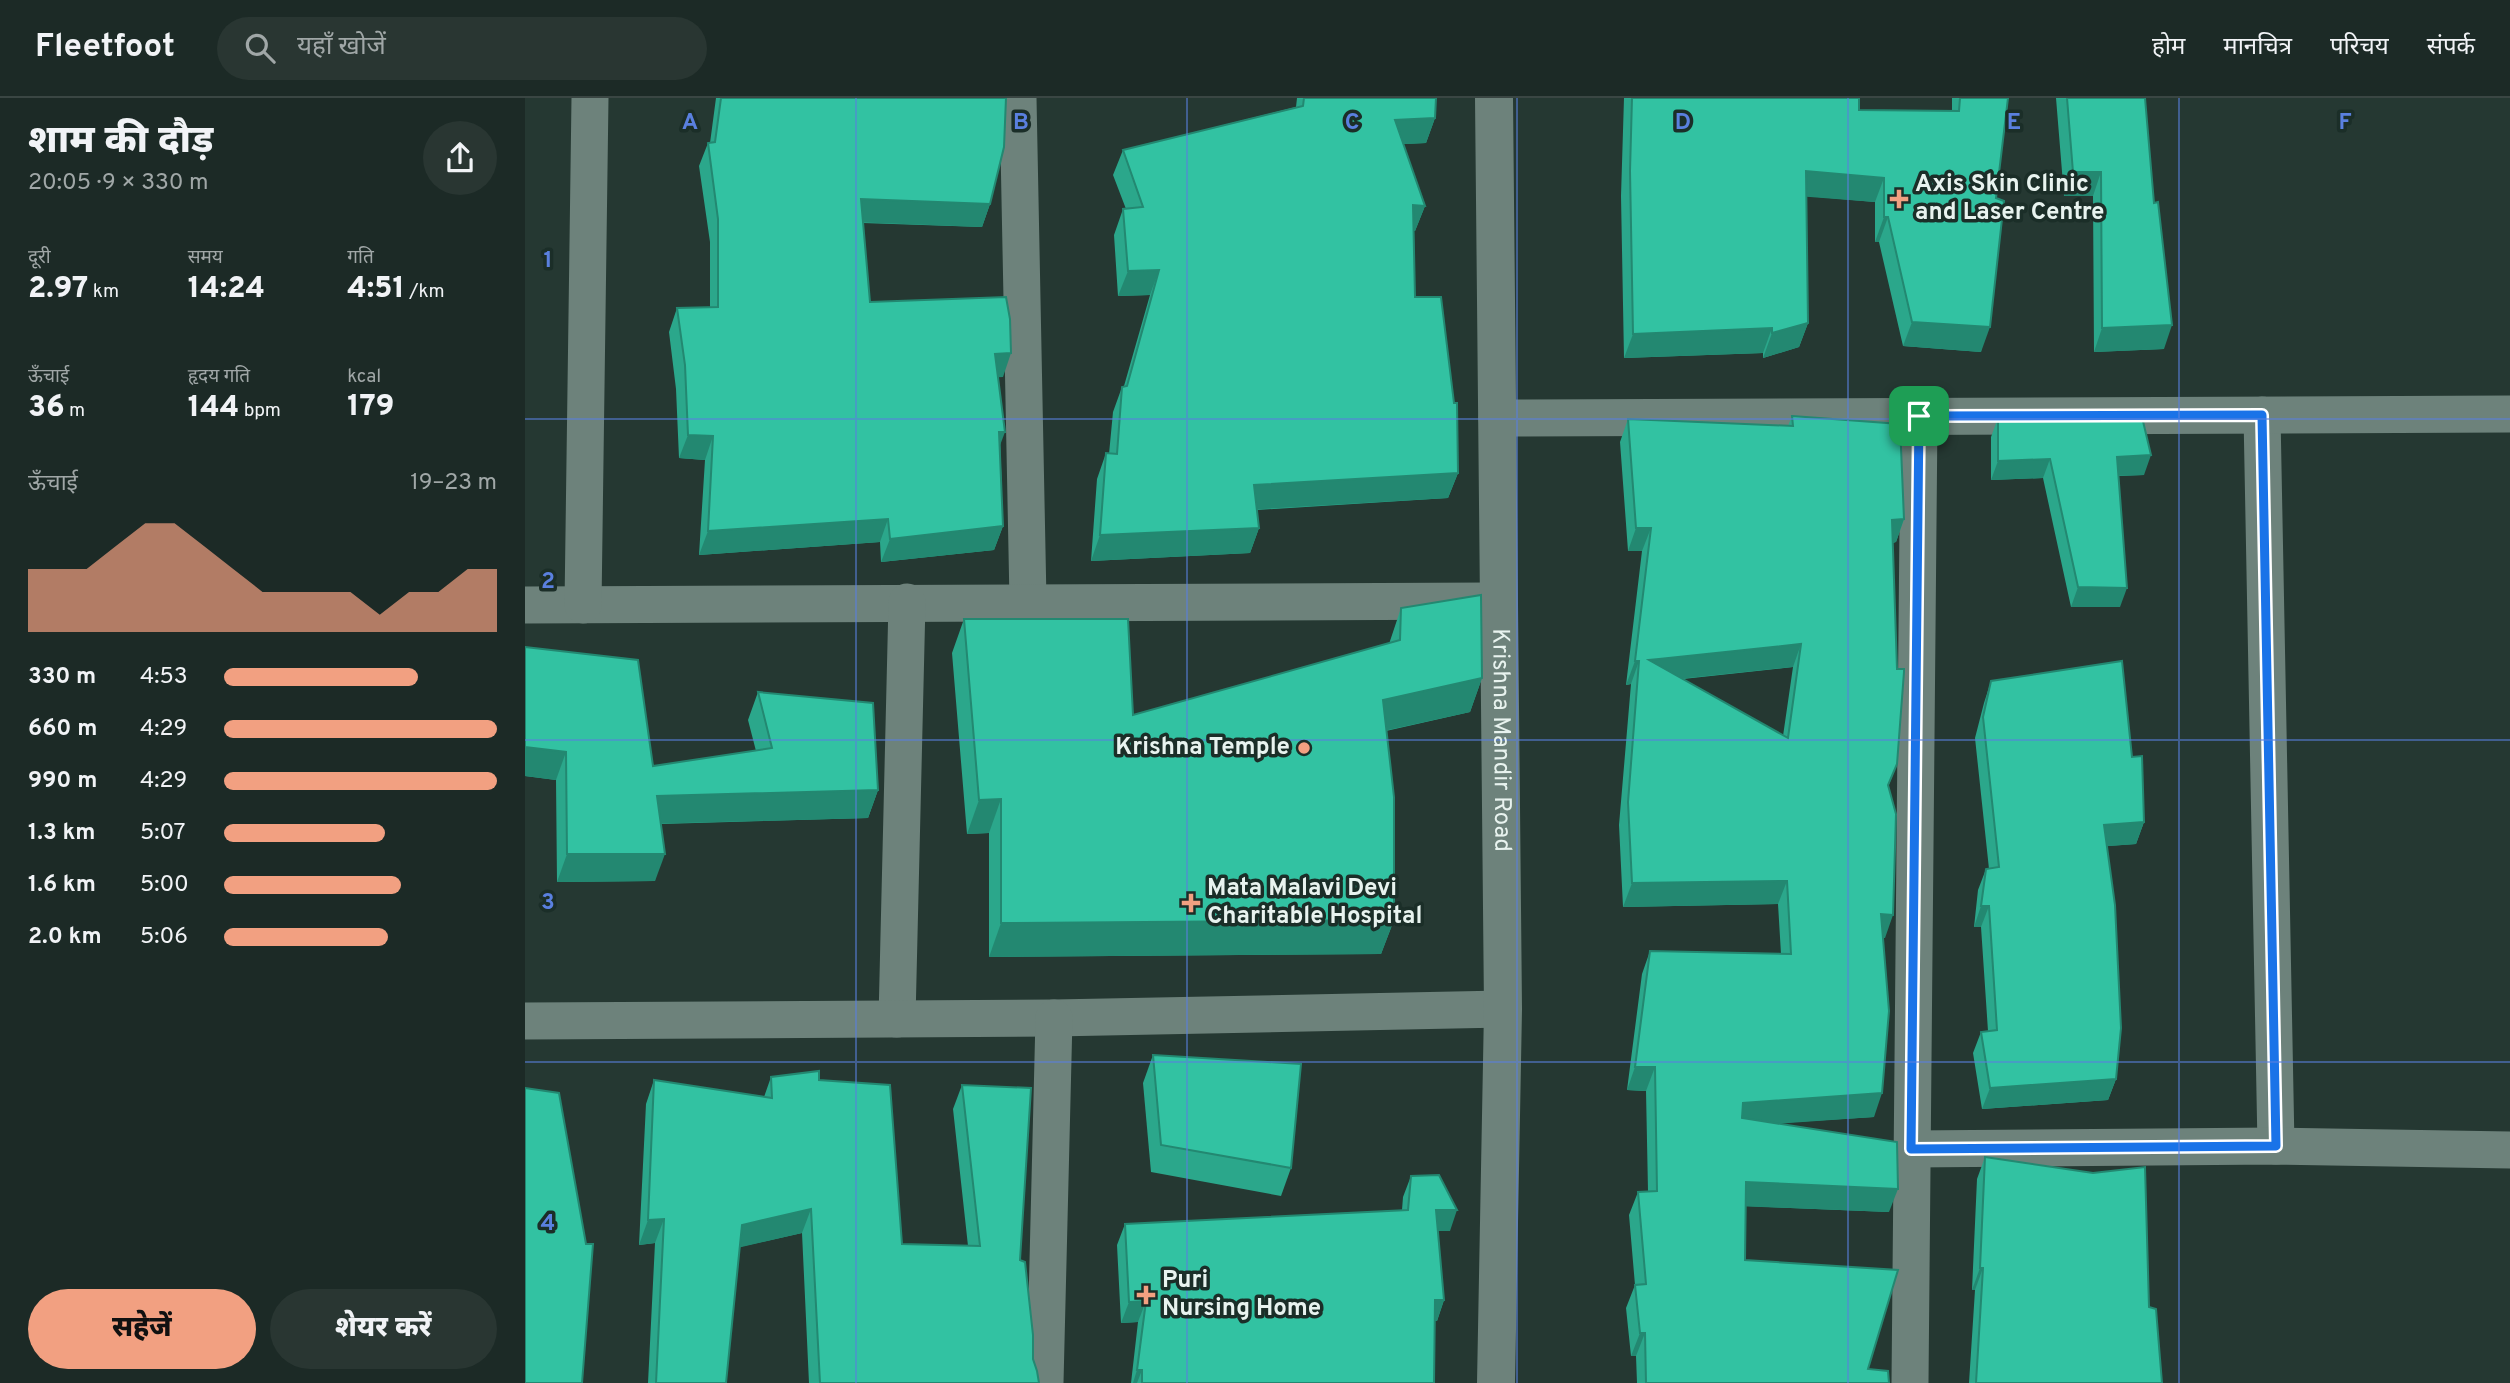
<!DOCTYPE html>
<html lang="hi">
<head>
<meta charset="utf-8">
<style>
  :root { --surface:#1c2a26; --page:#293632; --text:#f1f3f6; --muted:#a0a7a7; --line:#3a4643; --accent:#f2a081 }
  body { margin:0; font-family:Overpass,"Noto Sans Devanagari",sans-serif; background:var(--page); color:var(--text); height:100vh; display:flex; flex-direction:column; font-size:26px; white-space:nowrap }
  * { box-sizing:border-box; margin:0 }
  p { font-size:23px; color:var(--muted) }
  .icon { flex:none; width:38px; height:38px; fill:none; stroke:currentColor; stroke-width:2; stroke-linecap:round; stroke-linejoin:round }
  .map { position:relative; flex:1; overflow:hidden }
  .panel { display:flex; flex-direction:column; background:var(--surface); width:525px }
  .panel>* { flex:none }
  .pin { position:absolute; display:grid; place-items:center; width:60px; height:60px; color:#fff; margin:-30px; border-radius:14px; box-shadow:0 4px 10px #0006 }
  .round { display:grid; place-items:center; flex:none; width:74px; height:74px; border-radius:37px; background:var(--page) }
  .head { display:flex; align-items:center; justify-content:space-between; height:119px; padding:0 28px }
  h1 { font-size:38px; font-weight:800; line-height:52px }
  .figures { display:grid; grid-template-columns:repeat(3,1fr); gap:10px; height:119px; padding:7px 28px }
  .figures div { display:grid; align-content:center }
  .figures b { font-size:30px; font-weight:800 }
  .figures small { font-size:19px; font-weight:400 }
  .figures p { font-size:19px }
  .chart { height:196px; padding:14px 28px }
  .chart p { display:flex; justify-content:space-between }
  .chart svg { width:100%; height:126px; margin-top:7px; fill:var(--accent); opacity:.7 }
  .button { display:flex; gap:14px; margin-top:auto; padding:14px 28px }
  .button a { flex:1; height:80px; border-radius:42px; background:var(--accent); color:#111; font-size:28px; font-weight:800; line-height:80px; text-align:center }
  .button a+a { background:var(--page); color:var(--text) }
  ul { padding:0 28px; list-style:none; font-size:23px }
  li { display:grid; grid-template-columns:112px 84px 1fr; align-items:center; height:52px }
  li i { height:18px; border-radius:9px; background:var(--accent) }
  header { display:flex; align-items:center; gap:42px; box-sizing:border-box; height:98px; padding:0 35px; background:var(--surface); border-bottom:2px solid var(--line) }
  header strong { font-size:33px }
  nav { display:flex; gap:38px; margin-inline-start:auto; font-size:24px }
  .search { width:490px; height:63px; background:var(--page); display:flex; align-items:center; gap:18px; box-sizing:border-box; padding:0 24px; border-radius:38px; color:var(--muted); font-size:26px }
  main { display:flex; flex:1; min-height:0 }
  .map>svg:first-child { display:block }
</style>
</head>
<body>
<header>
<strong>Fleetfoot</strong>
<div class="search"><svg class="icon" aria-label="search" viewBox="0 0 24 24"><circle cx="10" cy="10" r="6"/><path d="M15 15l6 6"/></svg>यहाँ खोजें</div>
<nav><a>होम</a><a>मानचित्र</a><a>परिचय</a><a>संपर्क</a></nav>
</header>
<main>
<section class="panel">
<div class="head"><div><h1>शाम की दौड़</h1><p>20:05 · 9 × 330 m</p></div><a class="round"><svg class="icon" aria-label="share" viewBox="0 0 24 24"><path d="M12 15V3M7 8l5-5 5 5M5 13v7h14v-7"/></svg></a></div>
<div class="figures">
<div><p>दूरी</p><b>2.97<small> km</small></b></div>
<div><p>समय</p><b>14:24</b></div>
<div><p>गति</p><b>4:51<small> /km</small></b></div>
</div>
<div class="figures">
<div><p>ऊँचाई</p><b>36<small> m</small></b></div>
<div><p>हृदय गति</p><b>144<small> bpm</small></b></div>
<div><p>kcal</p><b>179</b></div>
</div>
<div class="chart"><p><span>ऊँचाई</span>19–23 m</p>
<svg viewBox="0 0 160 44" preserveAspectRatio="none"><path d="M0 44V22L10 22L20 22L30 14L40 6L50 6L60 14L70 22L80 30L90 30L100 30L110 30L120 38L130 30L140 30L150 22L160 22V44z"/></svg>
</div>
<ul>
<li><b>330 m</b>4:53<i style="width:71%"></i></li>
<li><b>660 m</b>4:29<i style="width:100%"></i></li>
<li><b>990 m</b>4:29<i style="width:100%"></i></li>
<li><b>1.3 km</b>5:07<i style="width:59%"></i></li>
<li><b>1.6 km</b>5:00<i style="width:65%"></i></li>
<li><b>2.0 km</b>5:06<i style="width:60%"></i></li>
</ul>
<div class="button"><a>सहेजें</a><a>शेयर करें</a></div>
</section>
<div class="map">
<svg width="1985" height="1285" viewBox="0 0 1985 1285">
  <rect width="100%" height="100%" fill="#253832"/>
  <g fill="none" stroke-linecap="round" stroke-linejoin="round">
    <g stroke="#6d827b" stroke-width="37">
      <polyline points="493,0 503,503"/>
      <polyline points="1737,317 1751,1048"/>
      <polyline points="972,320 1985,316"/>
      <polyline points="0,507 965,503"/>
      <polyline points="58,507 65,0"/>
      <polyline points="372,921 382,504"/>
      <polyline points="0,923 529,920 978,911"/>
      <polyline points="1386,1051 1751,1048 1985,1052"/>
      <polyline points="520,1285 529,920"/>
      <polyline points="1385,1285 1394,318"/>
    </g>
    <path stroke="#6d827b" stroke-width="38" id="s1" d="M969,0L978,911L971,1285"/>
  </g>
  <g fill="#2ba78b" fill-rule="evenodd">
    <polygon points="191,0 481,0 465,106 457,129 338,125 345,204 478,279 473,279 478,428 469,452 356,464 355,444 174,457 180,362 154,360 151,291 144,234 152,210 185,209 185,144 174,68 183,45 185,45"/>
    <polygon points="772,0 911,0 910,20 901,45 878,46 900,108 890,133 889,133 890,199 933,375 923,400 732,412 734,430 725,455 566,463 572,381 581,355 584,356 588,314 597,289 599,288 625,197 593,198 589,137 598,111 601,111 588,77 598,52 771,9"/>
    <polygon points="1099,0 1334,0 1334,12 1427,13 1427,0 1483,0 1471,100 1456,254 1378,248 1354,144 1350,144 1350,104 1281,98 1283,225 1274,249 1238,260 1238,255 1099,260 1096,98"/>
    <polygon points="1531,0 1620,0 1629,105 1639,251 1569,254 1568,98 1539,98"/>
    <path d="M1267,318L1379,421L1371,444L1368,445L1372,666L1363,689L1360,840H1358L1349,1019L1254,1025L1364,1114L1220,1108V1162L1343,1271L1364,1285H1112L1111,1258H1106L1101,1210L1110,1187L1104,1117L1113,1094L1123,1093L1121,993L1102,992L1117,876L1125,853L1256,856L1253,806L1098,809L1094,727L1106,586L1101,587L1117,453H1103L1095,344L1103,321L1263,328ZM1268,569L1258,638L1158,581Z"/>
    <polygon points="1473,320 1619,377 1594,378 1595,509 1546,509 1518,380 1466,382 1466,339"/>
    <polygon points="876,510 957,580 945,614 861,633 869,822 856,856 464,859 464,735 442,736 427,555 439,521 608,617 864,546"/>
    <polygon points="0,549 128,668 231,653 223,622 233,594 353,692 343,720 136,726 130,783 32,784 31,682 0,678"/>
    <polygon points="1466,583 1607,659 1619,724 1611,746 1582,748 1591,981 1583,1002 1457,1011 1448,955 1456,934 1463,933 1456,829 1449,829 1453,792 1461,771 1464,771 1450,640 1459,605"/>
    <polygon points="628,957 766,1070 756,1098 626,1074 618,985"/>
    <polygon points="246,979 294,982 377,1146 443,1148 428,1011 437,987 495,1162 508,1261 514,1285 284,1285 277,1135 214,1149 201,1285 123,1285 130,1145 114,1147 121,1006 129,982 239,999"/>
    <polygon points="1460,1059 1624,1209 1637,1285 1444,1285 1450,1192 1447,1192 1452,1081"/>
    <polygon points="886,1078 925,1133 913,1133 919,1202 912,1223 910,1223 909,1285 606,1285 613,1224 596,1225 592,1147 600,1126 877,1112 878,1099"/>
  </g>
  <g fill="#238871">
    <polygon points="910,20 901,45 861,47 870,22"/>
    <polygon points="1281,73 1359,80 1350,104 1272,98"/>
    <polygon points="1548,74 1576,74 1568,98 1539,98"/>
    <polygon points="336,101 465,106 457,129 327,124"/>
    <polygon points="888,107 900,108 890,133 879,132"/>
    <polygon points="1359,119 1363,119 1354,144 1350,144"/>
    <polygon points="634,172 625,197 593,198 603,173"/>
    <polygon points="1387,224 1465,229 1456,254 1378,248"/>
    <polygon points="1283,225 1274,249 1238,260 1247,235"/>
    <polygon points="1647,227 1639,251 1569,254 1577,230"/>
    <polygon points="1247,230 1238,255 1099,260 1108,236"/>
    <polygon points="486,255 478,279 461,280 470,256"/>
    <polygon points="474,334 480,334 471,358"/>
    <polygon points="163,337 188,338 180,362 154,360"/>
    <polygon points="1626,357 1619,377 1585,378 1592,359"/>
    <polygon points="1525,361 1518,380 1466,382 1473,363"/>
    <polygon points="933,375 923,400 720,412 729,387"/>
    <polygon points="363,421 355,444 174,457 183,433"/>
    <polygon points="1379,421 1371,444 1359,445 1367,422"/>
    <polygon points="478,428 469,452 356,464 365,441"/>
    <polygon points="734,430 725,455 566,463 575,437"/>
    <polygon points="1111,430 1126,430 1117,453 1103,453"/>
    <polygon points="1553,489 1602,490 1595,509 1546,509"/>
    <polygon points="1276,546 1268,569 1116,585 1124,562"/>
    <polygon points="1110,563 1114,563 1106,586 1101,587"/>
    <polygon points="957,580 945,614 845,636 858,602"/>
    <polygon points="0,649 41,654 31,682 0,678"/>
    <polygon points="353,692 343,720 122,726 132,698"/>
    <polygon points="476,701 464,735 442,736 454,702"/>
    <polygon points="1619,724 1611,746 1572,749 1579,727"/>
    <polygon points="42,756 140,756 130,783 32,784"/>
    <polygon points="1262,783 1253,806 1098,809 1107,785"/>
    <polygon points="1456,808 1464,808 1456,829 1449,829"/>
    <polygon points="1356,816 1368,817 1360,840 1347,839"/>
    <polygon points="869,822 856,856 464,859 476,825"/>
    <polygon points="1110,969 1130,969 1121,993 1102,992"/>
    <polygon points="1591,981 1583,1002 1457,1011 1465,990"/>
    <polygon points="1357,995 1349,1019 1209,1029 1218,1005"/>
    <polygon points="1221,1084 1373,1091 1364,1114 1212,1108"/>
    <polygon points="286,1111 277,1135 208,1151 217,1127"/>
    <polygon points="911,1112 932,1112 925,1133 904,1133"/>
    <polygon points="139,1121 130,1145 114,1147 123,1122"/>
    <polygon points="1455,1170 1458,1170 1450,1192 1447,1192"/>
    <polygon points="910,1202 919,1202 912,1223 903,1223"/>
    <polygon points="621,1203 613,1224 596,1225 604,1204"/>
    <polygon points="1115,1235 1120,1235 1111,1258 1106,1258"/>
    <polygon points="612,1272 617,1272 612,1285 608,1285"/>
  </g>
  <g fill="#32c2a2" stroke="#238871" stroke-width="2" fill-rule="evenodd">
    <polygon points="196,0 481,0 479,49 465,106 336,101 345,204 481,199 485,221 486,255 470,256 480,334 474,334 478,428 365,441 363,421 183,433 188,338 163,337 160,267 152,210 193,209 193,121 183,45 190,44"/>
    <polygon points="779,0 911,0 910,20 870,22 900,108 888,107 890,199 916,199 929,305 932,305 933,375 729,387 734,430 575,437 581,355 592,356 597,289 602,288 634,172 603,173 598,111 618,109 598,52 778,8"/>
    <polygon points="1107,0 1334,0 1334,12 1434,13 1435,0 1483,0 1471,100 1479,103 1465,229 1387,224 1363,119 1359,119 1359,80 1281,73 1283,225 1247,235 1247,230 1108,236 1105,73"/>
    <polygon points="1542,0 1620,0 1629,105 1633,104 1647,227 1577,230 1576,74 1548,74"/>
    <path d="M1267,318L1375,326L1379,421L1367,422L1372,571H1379V574L1372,666L1363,687L1371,716L1368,817L1356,816L1364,913L1357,995L1218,1005L1217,1020L1372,1044L1373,1091L1221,1084L1220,1162L1373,1172L1343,1271L1363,1273L1364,1285H1121L1120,1235H1115L1110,1187L1121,1186L1113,1094L1132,1093L1130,969H1110L1125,853L1266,856L1262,783L1107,785L1103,704L1114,563H1110L1126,430H1111L1103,321L1268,328ZM1276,546L1263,640L1124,562L1134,561Z"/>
    <polygon points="1617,319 1626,357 1592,359 1602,490 1553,489 1525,361 1473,363 1473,320"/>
    <polygon points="956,497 957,580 858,602 869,699 869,822 476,825 476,701 454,702 439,521 603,521 608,617 875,542 876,510"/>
    <polygon points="0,549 113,562 128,668 247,650 233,594 348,605 353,692 132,698 140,756 42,756 41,654 0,649"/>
    <polygon points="1597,563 1607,659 1617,658 1619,724 1579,727 1590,807 1596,930 1591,981 1465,990 1456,934 1472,932 1464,808 1456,808 1461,771 1474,769 1458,619 1466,583"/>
    <polygon points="628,957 776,966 766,1070 636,1047"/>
    <polygon points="294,973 294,982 365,987 377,1146 455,1148 437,987 506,990 495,1162 500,1164 508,1237 508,1261 512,1273 514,1285 295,1285 286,1111 217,1127 201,1285 131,1285 139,1121 123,1122 129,982 247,1000 246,979"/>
    <polygon points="0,990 34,995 61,1146 68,1146 57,1285 0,1285"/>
    <polygon points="1460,1059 1568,1075 1620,1069 1624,1209 1631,1211 1637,1285 1451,1285 1458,1170 1455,1170"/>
    <polygon points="914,1077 932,1112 911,1112 919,1202 910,1202 909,1285 617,1285 617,1272 612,1272 621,1203 604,1204 600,1126 883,1112 886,1078"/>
  </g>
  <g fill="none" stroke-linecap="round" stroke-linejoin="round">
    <defs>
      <polygon id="route" points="1737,317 1751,1048 1386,1051 1394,318"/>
    </defs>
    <use href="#route" stroke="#fff" stroke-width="14"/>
    <use href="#route" stroke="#1a73e8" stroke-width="9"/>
  </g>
  <path fill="none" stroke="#5a80df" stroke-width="2" stroke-opacity="0.55" d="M331,0V1285M662,0V1285M992,0V1285M1323,0V1285M1654,0V1285M0,321H1985M0,642H1985M0,964H1985"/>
  <g fill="#f2a081" stroke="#1b2e28" stroke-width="2.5">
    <path d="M1370.5 90.5h7v7h7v7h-7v7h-7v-7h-7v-7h7z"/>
    <circle cx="779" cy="650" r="7"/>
    <path d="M662.5 794.5h7v7h7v7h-7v7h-7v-7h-7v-7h7z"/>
    <path d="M617.5 1186.5h7v7h7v7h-7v7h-7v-7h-7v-7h7z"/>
  </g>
  <g text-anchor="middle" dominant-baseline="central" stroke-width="7" stroke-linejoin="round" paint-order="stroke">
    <g font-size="24" font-weight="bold" fill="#e8f3ef" stroke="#1b2e28" text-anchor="start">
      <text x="1390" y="87">Axis Skin Clinic<tspan x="1390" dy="28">and Laser Centre</tspan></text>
      <text x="765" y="650" text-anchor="end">Krishna Temple</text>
      <text x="682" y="791">Mata Malavi Devi<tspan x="682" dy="28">Charitable Hospital</tspan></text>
      <text x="637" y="1183">Puri<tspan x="637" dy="28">Nursing Home</tspan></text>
    </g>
    <g font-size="24" fill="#e8f3ef" stroke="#1b2e28">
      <text stroke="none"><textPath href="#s1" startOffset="642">Krishna Mandir Road</textPath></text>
    </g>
  </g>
  <g font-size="23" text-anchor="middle" font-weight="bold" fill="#5a80df" stroke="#1b2e28" stroke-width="7" stroke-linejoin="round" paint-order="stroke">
    <text x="165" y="31">A</text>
    <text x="496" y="31">B</text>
    <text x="827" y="31">C</text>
    <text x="1158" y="31">D</text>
    <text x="1489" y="31">E</text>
    <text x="1820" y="31">F</text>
    <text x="23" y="169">1</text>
    <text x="23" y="490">2</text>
    <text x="23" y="811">3</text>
    <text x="23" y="1132">4</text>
  </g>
</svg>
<div class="pin" style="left:1394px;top:318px;background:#1e9e55"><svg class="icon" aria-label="arrive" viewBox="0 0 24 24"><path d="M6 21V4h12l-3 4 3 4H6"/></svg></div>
</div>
</main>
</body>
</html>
